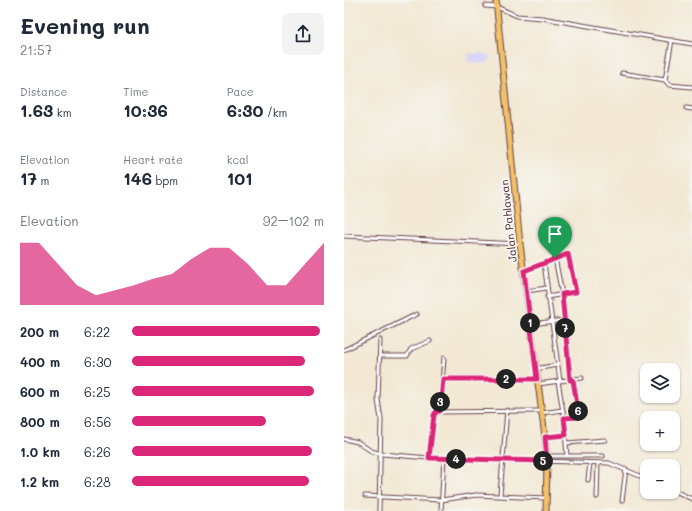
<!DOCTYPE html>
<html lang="en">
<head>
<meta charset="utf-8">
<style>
  :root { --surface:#fff; --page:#f2f2f3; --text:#1f2937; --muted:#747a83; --accent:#db2777 }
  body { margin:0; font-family:Mali,sans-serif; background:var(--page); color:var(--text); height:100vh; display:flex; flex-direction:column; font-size:15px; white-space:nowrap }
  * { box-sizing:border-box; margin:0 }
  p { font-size:13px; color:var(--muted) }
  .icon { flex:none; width:22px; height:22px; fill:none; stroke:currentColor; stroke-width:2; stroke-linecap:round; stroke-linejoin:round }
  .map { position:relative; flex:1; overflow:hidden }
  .side { display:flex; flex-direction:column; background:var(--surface); width:344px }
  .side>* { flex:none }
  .buttons { position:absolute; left:296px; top:363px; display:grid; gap:8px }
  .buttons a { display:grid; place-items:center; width:40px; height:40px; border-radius:8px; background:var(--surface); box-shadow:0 1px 3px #0004; font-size:20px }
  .pin { position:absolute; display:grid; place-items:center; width:34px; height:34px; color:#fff; margin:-41px -17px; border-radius:50% 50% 50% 0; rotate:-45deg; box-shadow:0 0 4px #0007 }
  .pin .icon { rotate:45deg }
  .km { position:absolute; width:20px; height:20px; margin:-10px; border-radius:50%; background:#222; color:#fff; font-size:11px; line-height:20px; text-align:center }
  .round { display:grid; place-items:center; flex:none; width:42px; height:42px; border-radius:8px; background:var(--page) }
  .overview { display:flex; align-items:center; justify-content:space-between; height:68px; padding:0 20px }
  h1 { font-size:22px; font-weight:800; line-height:30px }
  .stats { display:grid; grid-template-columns:repeat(3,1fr); gap:6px; height:68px; padding:4px 20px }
  .stats div { display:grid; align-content:center }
  .stats b { font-size:17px; font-weight:800 }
  .stats small { font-size:11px; font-weight:400 }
  .stats p { font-size:11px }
  .chart { height:112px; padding:8px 20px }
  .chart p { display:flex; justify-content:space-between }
  .chart svg { width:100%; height:72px; margin-top:4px; fill:var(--accent); opacity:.7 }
  ul { padding:0 20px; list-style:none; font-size:13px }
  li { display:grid; grid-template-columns:64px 48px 1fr; align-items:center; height:30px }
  li i { height:10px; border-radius:5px; background:var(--accent) }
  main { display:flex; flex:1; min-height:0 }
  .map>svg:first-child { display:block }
</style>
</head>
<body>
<main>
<section class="side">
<div class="overview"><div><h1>Evening run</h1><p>21:57</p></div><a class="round"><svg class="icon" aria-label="share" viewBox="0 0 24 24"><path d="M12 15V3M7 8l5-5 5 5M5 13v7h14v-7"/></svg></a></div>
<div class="stats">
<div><p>Distance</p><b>1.63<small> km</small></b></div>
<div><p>Time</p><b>10:36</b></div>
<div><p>Pace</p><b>6:30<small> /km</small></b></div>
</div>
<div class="stats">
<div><p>Elevation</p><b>17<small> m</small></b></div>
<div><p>Heart rate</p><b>146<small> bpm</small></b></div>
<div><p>kcal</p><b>101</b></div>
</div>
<div class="chart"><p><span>Elevation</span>92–102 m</p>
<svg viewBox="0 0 160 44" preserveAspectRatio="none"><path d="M0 44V6L10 6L20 19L30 32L40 38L50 35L60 32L70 28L80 25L90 16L100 9L110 9L120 19L130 32L140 32L150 19L160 6V44z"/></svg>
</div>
<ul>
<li><b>200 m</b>6:22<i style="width:98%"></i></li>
<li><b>400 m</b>6:30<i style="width:90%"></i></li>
<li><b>600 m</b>6:25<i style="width:95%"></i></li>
<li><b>800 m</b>6:56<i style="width:70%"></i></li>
<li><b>1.0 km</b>6:26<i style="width:94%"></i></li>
<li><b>1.2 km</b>6:28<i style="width:92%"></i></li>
</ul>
</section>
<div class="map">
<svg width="348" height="511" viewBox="0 0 348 511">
  <rect width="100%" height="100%" fill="#f6f6f2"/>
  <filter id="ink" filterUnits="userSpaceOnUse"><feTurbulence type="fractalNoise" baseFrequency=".025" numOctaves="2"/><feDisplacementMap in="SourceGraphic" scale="8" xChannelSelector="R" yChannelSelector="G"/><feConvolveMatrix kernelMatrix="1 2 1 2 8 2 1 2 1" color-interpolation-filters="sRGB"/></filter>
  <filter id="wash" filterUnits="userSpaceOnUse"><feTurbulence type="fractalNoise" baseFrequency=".012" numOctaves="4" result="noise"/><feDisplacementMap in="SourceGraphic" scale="16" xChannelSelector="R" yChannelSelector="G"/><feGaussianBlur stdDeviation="0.9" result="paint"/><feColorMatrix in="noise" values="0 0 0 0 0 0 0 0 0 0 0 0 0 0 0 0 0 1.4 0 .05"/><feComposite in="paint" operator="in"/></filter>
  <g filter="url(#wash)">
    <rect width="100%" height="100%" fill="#f2e8d3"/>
    <polygon fill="#d9d6f7" points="135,52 146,56 146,61 143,61 142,64 124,62 125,53 134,54"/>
  </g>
  <g filter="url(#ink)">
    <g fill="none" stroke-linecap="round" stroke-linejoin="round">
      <defs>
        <g id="minor">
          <polyline points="141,6 153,7 173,16 198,18 348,44"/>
          <polyline points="328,40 321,80 325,85 348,87"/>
          <polyline points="278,73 321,80"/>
          <polyline points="342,108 348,109"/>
          <polyline points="0,236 176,244"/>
          <polyline points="211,258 218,294 227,380"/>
          <polyline points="200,263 224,254 232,292 203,297"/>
          <polyline points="180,271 200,263 216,381"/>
          <polyline points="182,291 203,288"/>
          <polyline points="186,324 221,320"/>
          <polyline points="0,350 73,314"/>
          <polyline points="36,356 63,356 67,349 86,341"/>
          <polyline points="191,369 213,365"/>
          <polyline points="99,379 193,379"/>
          <polyline points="214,381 220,418 223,456"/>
          <polyline points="194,384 238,378"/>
          <polyline points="96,411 100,358"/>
          <polyline points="197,413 219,410"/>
          <polyline points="220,418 235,416 229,380"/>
          <polyline points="201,437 222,435"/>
          <polyline points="0,439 14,442 27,451 38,454 85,458 265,463 303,479"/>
          <polyline points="223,443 261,440"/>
          <polyline points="203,456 259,456"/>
          <polyline points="85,458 89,422 92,412 197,411"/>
          <polyline points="244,480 246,463"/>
          <polyline points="329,490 348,499"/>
          <polyline points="156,495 163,410"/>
          <polyline points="21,496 97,500 132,495 203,498"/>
          <polyline points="253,497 254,464"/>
          <polyline points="278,501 282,469"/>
          <polyline points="35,511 37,419 34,400 36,340"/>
          <polyline points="97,511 100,458"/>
        </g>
        <polyline id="primary" points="152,0 176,244 201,437 203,461 202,511"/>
      </defs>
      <use href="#minor" stroke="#633d44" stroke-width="5"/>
      <use href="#primary" stroke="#633d44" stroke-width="7"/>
      <use href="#minor" stroke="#fff" stroke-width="3"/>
      <use href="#primary" stroke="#f2c26a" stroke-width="5"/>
    </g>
  </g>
  <g fill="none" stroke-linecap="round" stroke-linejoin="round" filter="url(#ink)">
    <defs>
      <polygon id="route" points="224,254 232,292 218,294 226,380 229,380 235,417 220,418 222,435 201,437 203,461 85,458 90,415 92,412 96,411 99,379 193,379 180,271"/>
    </defs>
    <use href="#route" stroke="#fff" stroke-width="8"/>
    <use href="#route" stroke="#db2777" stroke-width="5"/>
  </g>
  <g text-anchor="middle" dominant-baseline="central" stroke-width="3.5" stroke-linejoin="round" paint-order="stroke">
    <g font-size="11" fill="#4a1f2b" stroke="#f6f6f2">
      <text transform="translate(164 221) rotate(-96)">Jalan Pahlawan</text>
    </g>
  </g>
</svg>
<div class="buttons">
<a><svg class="icon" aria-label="layers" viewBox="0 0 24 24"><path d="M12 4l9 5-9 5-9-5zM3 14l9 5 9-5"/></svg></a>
<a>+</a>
<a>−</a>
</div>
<div class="pin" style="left:211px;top:258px;background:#1e9e55"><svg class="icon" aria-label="arrive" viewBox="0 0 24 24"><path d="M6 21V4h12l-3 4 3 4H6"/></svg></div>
<b class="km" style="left:186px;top:323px">1</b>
<b class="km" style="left:162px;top:379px">2</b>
<b class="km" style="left:96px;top:402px">3</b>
<b class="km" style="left:112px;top:459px">4</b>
<b class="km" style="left:199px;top:461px">5</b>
<b class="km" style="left:234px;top:411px">6</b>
<b class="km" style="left:221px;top:328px">7</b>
</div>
</main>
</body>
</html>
